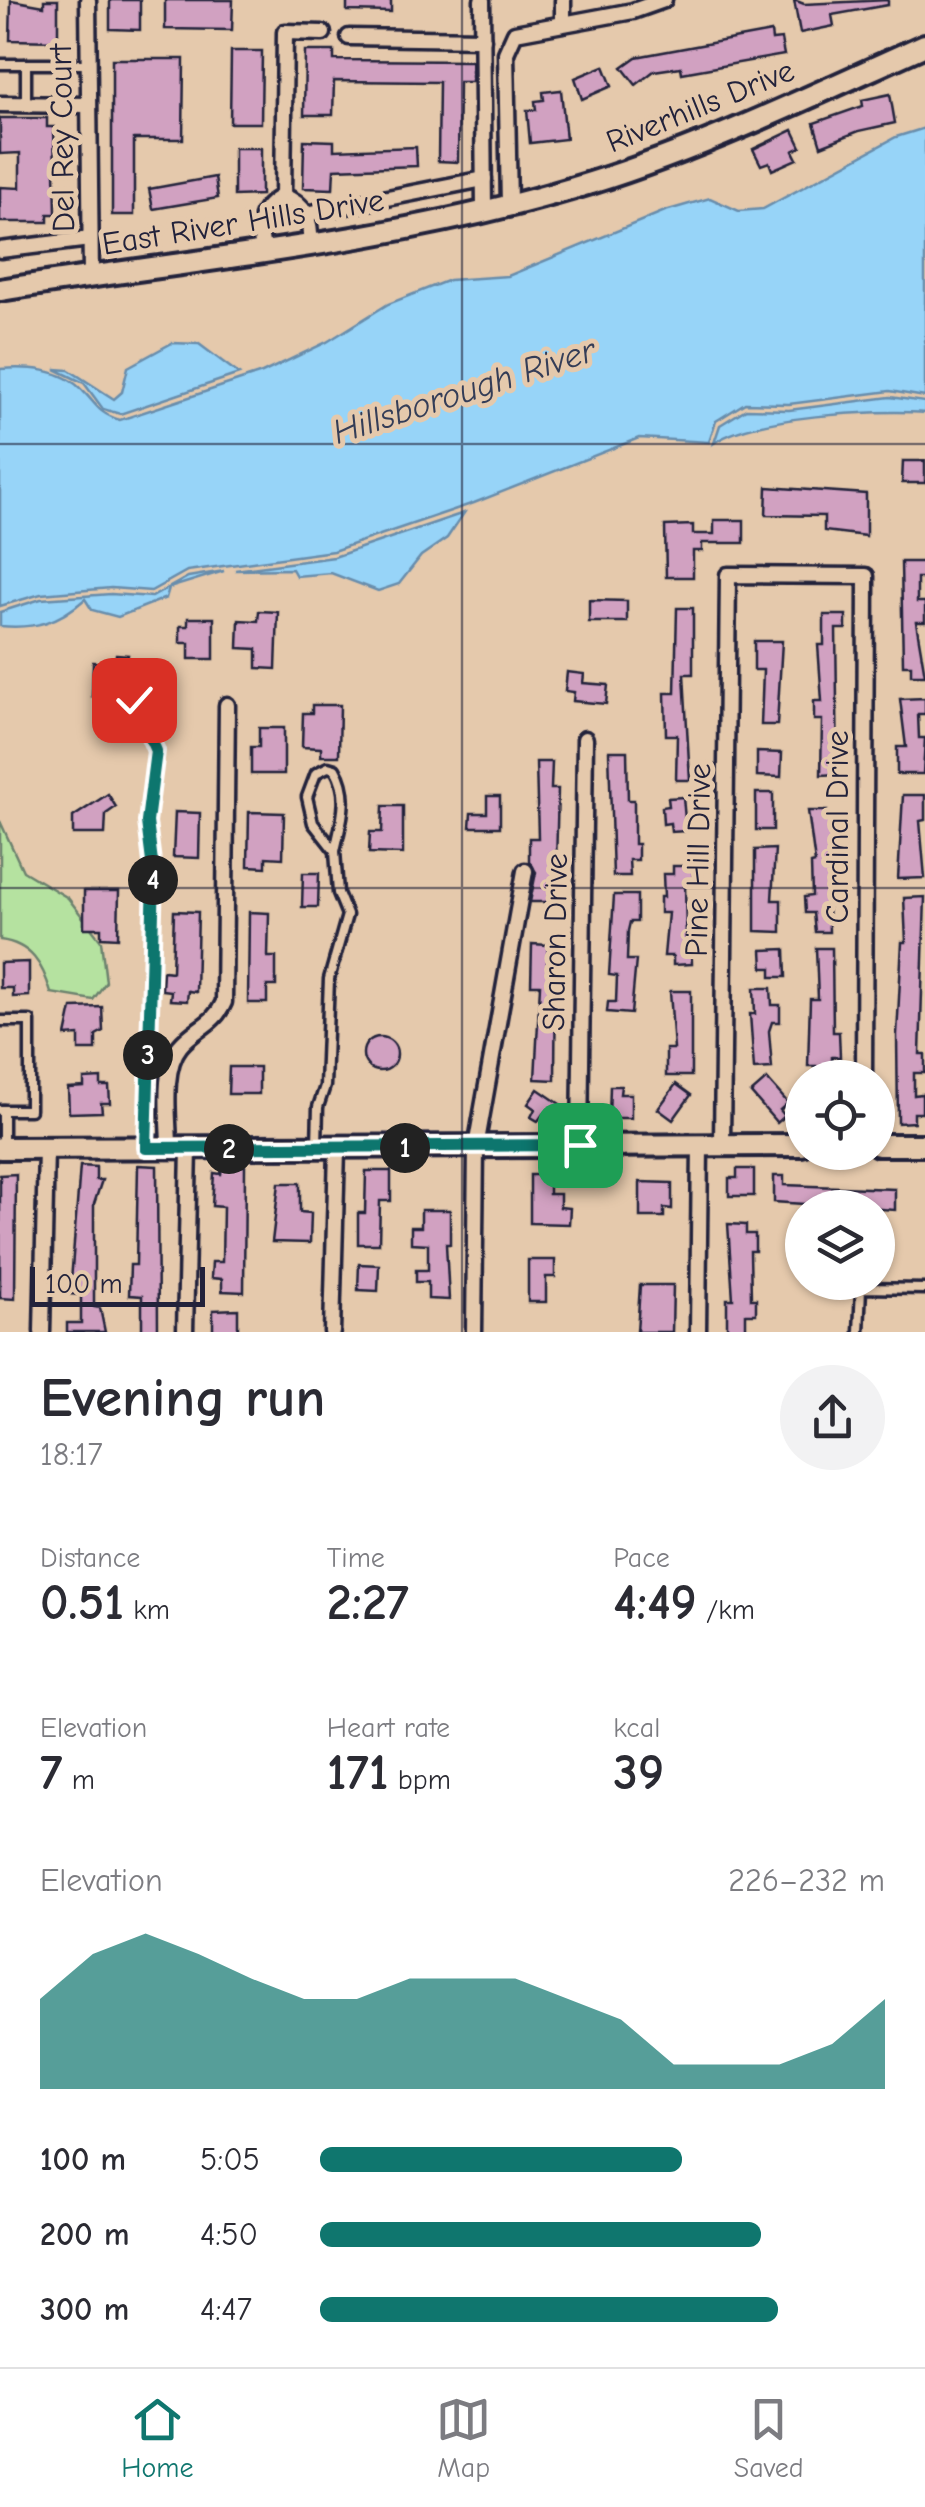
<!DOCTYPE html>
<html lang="en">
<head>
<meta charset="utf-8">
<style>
  :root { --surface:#fff; --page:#f2f2f3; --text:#2b2b33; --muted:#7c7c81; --line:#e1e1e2; --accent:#0f766e }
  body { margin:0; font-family:"Comic Neue",sans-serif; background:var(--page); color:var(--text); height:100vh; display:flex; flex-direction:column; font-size:38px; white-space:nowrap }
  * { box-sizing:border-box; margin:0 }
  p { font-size:32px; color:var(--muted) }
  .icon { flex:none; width:55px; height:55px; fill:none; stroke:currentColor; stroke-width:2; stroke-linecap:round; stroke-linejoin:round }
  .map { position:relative; height:1332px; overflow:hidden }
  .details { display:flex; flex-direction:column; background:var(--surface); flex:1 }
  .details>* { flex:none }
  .buttons { position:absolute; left:785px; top:1060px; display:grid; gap:20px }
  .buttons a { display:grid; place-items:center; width:110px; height:110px; border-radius:50%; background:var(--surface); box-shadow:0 2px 8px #0004; font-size:50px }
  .scale { position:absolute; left:30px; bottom:25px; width:175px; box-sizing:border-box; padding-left:10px; border:5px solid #22223b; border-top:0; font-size:28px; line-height:35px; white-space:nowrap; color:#22223b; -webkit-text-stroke:8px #e5c9ac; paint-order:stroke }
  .pin { position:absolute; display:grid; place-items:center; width:85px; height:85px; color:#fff; margin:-42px; border-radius:20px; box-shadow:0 5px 15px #0006 }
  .km { position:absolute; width:50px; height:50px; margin:-25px; border-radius:50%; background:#222; color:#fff; font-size:28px; line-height:50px; text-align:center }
  .round { display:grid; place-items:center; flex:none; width:105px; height:105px; border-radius:52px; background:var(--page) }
  .head { display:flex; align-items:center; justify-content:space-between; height:170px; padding:0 40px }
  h1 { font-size:55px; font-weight:600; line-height:75px }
  .figures { display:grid; grid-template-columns:repeat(3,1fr); gap:15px; height:170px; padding:10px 40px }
  .figures div { display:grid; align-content:center }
  .figures b { font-size:50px; font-weight:600 }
  .figures small { font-size:28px; font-weight:400 }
  .figures p { font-size:28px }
  .chart { height:280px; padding:20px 40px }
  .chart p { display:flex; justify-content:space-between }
  .chart svg { width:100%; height:180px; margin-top:10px; fill:var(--accent); opacity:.7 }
  ul { padding:0 40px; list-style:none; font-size:32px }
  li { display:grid; grid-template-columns:160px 120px 1fr; align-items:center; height:75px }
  li i { height:25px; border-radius:12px; background:var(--accent) }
  .tab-bar { display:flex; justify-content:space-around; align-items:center; height:140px; border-top:2px solid var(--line); background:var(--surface); font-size:28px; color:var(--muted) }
  .tab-bar a { display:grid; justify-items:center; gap:5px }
  .tab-bar .on { color:var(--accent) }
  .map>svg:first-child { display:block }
</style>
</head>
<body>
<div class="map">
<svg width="925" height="1332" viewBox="0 0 925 1332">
  <rect width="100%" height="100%" fill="#e5c9ac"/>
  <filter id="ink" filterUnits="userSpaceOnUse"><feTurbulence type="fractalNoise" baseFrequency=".01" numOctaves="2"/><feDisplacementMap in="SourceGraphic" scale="20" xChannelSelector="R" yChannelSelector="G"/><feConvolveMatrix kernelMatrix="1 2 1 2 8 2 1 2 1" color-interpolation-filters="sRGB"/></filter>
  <g filter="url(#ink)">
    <path fill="#b5e2a0" stroke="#6c826e" stroke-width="2.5" d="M0,821L23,871L68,898L101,941L106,982L93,1000L51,993C43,965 31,944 0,940Z"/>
    <g fill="#97d4f8" stroke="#688dac" stroke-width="2.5">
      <path d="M925,128V397L890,391L789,404L745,403L716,421L709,442L639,438L474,503L333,551L187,571L151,591L111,588L41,594L0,606V369C28,367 62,368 83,391C97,405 99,414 120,420L262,373L327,342L388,304L449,280L508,276L665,211L710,198L739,211L763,209L896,137Z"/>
      <polygon points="172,343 199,344 239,374 120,414 103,409 84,383 55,369 69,370 114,399 122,392 128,367"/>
      <path d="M890,397L925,402V413C877,409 752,416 714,443L720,425L746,409L789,410Z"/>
      <polygon points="464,513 447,538 421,556 399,584 378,591 331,573 296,576 292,569 235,570 334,557"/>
      <path d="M224,571L169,588L166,598L118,617L92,610L85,599C58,623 35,629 0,626V612L41,599L111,594L152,597L188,577Z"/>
    </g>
    <g fill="#d1a1c1" stroke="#22223b" stroke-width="2.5">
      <polygon points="11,0 44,6 44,0 58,0 58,41 10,40"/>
      <polygon points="110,0 140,0 140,30 110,29"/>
      <polygon points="165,0 233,0 232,30 165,29"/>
      <polygon points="347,0 391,0 391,12 347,11"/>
      <polygon points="794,0 804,4 888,0 888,5 832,15 834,26 800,33"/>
      <polygon points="771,32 772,40 781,39 784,55 682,73 681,67 654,71 636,85 622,67 636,57"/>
      <polygon points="231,51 262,51 261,123 230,123"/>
      <polygon points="305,51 334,51 334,60 472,61 472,82 459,82 458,162 438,161 439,82 334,81 333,115 304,115"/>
      <polygon points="112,59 184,59 183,139 134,139 134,215 112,215"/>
      <polygon points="604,66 612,86 582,99 575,78"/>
      <polygon points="561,90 566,139 530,143 527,110 536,110 535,101 544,100 543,92"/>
      <polygon points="890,94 895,123 859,131 821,146 814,123 863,106 862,100"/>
      <polygon points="0,118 47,118 47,127 54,127 56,214 48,214 48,222 0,222 0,187 20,188 20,153 0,154"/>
      <polygon points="793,130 801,147 793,151 797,159 772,170 769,162 761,165 753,149"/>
      <polygon points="304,140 334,141 334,150 416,147 417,166 334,169 333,189 303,188"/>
      <polygon points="234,148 261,148 261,195 234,196"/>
      <polygon points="215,177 218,198 153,209 149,189"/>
      <polygon points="903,461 925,461 925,483 902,483"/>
      <polygon points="767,487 866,494 866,536 824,531 824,516 766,515"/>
      <polygon points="714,520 744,520 744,543 702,543 702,551 693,551 693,577 666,577 665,526 693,525 693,534 714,534"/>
      <polygon points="901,562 925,562 925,578 917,578 917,602 925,602 925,622 916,622 925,675 911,675 911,665 903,665"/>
      <polygon points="589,600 627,601 627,622 589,622"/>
      <polygon points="677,608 693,608 693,674 684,674 690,780 676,780 677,735 666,735 665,693 675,693"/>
      <polygon points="259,611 278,612 276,669 257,668 257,649 238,648 239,620 258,621"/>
      <polygon points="824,615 846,615 846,629 836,629 838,774 821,775 822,720 814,720 814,701 822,701 818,645 824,645"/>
      <polygon points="188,618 214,618 214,659 189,659 189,643 180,643 180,626 188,626"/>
      <polygon points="754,641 782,641 777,725 761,725 763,670 754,670"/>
      <polygon points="116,654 128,655 127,662 146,663 146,695 112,688 112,693 92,696 93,662 115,663"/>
      <polygon points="567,672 584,674 583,683 608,685 606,704 573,701 574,692 565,691"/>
      <polygon points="925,698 925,714 918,714 919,738 925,738 923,774 897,774 897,747 906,747 900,699"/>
      <polygon points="312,705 340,705 339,756 321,756 321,748 302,747 303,713 312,713"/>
      <polygon points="259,728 284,728 284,774 251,774 251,747 259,747"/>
      <polygon points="609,751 627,751 628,800 634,800 634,844 638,844 638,860 629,860 630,876 613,876"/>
      <polygon points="757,752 782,753 781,777 757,776"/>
      <polygon points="536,762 552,762 551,789 558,789 555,902 530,902 536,872 529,862 529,838 538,838"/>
      <rect x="756" y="793" width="17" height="37"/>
      <polygon points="108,794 116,807 106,814 105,834 73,834 73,817"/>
      <polygon points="903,795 925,795 925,820 920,821 925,878 898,879"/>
      <polygon points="487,796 500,796 500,827 470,827 471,813 487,813"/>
      <polygon points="683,797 686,831 671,832 670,823 663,824 662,807 669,806 668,798"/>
      <polygon points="383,806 403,806 403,854 369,853 370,832 382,832"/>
      <polygon points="808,811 827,811 827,820 837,820 837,830 832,830 836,904 828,904 829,932 815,932 813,913 805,913 804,897 812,896 811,864 815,863"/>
      <polygon points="175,812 200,813 199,858 173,857"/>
      <polygon points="249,812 284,813 283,858 266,857 266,867 248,866"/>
      <polygon points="775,849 772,900 781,900 781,932 755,931 755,850"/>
      <polygon points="673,866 693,866 693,882 685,882 686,938 691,938 692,964 673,965 673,956 664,956 668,913 660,913 660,897 664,897 663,874 673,874"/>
      <polygon points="303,873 319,873 318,907 302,907"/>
      <polygon points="84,891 119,891 118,938 101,937 101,928 84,928"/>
      <polygon points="614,895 637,895 637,922 630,922 628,931 627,960 636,960 631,1014 607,1012 608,1002 616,1002 617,976 609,975"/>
      <polygon points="925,897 920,1054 925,1054 925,1073 914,1073 914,1095 922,1094 922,1113 914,1113 914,1122 898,1123 897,1035 902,942 906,942 904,898"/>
      <polygon points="174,911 198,912 196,992 188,991 187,1001 170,1000 171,991 162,990 163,971 172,972"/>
      <polygon points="249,912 269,913 268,957 276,957 276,986 267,986 267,1003 248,1003"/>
      <polygon points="532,944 548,945 547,965 556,964 555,1080 535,1079 540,985 531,985"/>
      <polygon points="816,948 832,948 833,1032 839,1032 840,1057 832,1057 832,1074 816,1074 816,1066 808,1066 810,999 818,999"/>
      <polygon points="785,949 786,977 771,977 771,968 763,968 762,950"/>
      <polygon points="29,962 29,996 13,997 13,988 0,988 0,963"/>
      <polygon points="754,988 771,988 772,1005 780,1005 780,1022 772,1022 769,1031 772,1068 754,1069 750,1014 755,1014"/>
      <polygon points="670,991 691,991 691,1076 666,1076 666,1049 674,1049"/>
      <polygon points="102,1007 103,1031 96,1035 96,1050 79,1050 79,1035 66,1036 72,1008"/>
      <circle cx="380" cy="1054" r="17"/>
      <polygon points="229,1067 259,1067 259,1094 228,1094"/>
      <polygon points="101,1078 101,1086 109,1086 110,1103 101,1103 102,1112 69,1113 68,1088 84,1087 84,1079"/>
      <polygon points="767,1079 788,1103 780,1110 785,1116 777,1123 751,1093"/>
      <polygon points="676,1084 691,1095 673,1120 658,1109"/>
      <polygon points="610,1086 621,1086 620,1094 631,1094 631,1118 609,1118"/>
      <polygon points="538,1089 560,1104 550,1119 543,1114 538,1121 531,1117 535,1109 528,1104"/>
      <polygon points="138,1165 157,1166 158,1332 142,1332 142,1296 129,1295 130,1265 136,1265"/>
      <polygon points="80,1166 96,1167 96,1180 102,1180 94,1204 94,1307 100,1308 105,1332 67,1332 67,1323 81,1323 81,1295 70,1294"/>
      <polygon points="222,1166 245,1166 244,1292 222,1291 222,1279 211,1278 212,1262 222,1262 223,1207 212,1206 214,1173 221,1174"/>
      <polygon points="737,1169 754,1169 754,1196 729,1196 729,1178 737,1178"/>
      <polygon points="366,1171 391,1171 391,1201 380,1201 379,1244 358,1244 358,1213 365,1213"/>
      <polygon points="16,1174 15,1299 0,1298 0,1175"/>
      <polygon points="530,1175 549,1175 549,1194 560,1194 560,1207 570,1208 569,1224 530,1223"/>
      <polygon points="774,1176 784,1176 784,1185 895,1189 895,1210 774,1202"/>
      <polygon points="640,1182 672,1183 672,1209 664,1208 664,1217 640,1217"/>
      <polygon points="279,1183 300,1183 300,1212 311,1213 310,1243 272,1242"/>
      <polygon points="421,1210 450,1210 450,1244 446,1244 449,1300 428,1299 428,1282 416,1282 416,1270 428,1270 428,1244 411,1243 411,1227 421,1227"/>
      <polygon points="728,1224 746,1225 746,1234 755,1234 755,1251 750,1251 751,1299 756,1299 756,1314 746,1314 746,1330 727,1330 727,1299 733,1299"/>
      <polygon points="528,1260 555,1260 555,1277 546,1277 546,1302 528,1302"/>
      <polygon points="359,1264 379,1265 378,1291 358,1290"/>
      <polygon points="640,1285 673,1285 672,1332 637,1332"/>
      <polygon points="238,1309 238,1332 213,1332 213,1310"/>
    </g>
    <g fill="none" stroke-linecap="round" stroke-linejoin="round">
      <defs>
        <g id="lane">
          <polyline points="0,64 87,64"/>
          <polyline points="26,104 26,64"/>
          <polyline points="109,702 128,697 135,700 156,751 147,821 153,878 147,1143"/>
          <polyline points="0,1021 30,1021 30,1110 0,1110"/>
          <polyline points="3,1145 3,1110"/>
          <path d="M317,1145L318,1107L325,1086L329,979L347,915L338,893L335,851L313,823L307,797L316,773L328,767L335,769C351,796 341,822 335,851"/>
          <polyline points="859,1332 861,1288 925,1289"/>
        </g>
        <g id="street">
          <polyline points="88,0 91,276"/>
          <polyline points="482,0 484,210"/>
          <polyline points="563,23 563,0"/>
          <polyline points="349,37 483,39"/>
          <polyline points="0,104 87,105"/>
          <polyline points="283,196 285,32 323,33"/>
          <polyline points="509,204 506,53 515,33 633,11 664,0"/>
          <polyline points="306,214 484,179"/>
          <polyline points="0,250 90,239"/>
          <path d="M264,250C256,225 259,208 283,196C306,204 311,220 310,243"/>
          <polyline points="580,1145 585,739"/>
          <polyline points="722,1145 728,575 866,576 864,1078"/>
          <path d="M169,1148C169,1119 161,1069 180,1046C196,1027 214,1025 224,1002L227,705"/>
          <polyline points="42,1332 46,1148"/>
          <polyline points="185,1332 189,1148"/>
          <polyline points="332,1332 337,1149"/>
          <polyline points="474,1332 476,1147 525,871"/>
          <polyline points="698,1332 700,1145"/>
        </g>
        <g id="secondary">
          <path d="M0,290C191,260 388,243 574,188C694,153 811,96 925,45"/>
          <polyline points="878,1145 925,1145"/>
          <polyline points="0,1148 802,1145"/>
        </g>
      </defs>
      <use href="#lane" stroke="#22223b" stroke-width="15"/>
      <use href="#street" stroke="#22223b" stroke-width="21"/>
      <use href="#secondary" stroke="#22223b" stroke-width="28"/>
      <use href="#lane" stroke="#e5c9ac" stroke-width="8"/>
      <use href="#street" stroke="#e5c9ac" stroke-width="14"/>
      <use href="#secondary" stroke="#e5c9ac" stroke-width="20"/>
    </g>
  </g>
  <g fill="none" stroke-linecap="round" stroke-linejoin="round" filter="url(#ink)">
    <defs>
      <polyline id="route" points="134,700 156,751 147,822 154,878 146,1148 580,1145"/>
    </defs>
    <use href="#route" stroke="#fff" stroke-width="20"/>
    <use href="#route" stroke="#0f766e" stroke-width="12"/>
  </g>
  <path fill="none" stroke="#22223b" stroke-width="2.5" stroke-opacity="0.55" d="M462,0V1332M0,444H925M0,888H925"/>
  <g text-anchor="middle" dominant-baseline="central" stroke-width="10" stroke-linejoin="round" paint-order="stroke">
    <g font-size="32" fill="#22223b" stroke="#e5c9ac">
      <text transform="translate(700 106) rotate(-22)">Riverhills Drive</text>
      <text transform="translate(62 138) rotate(-91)">Del Rey Court</text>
      <text transform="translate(243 222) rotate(-9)">East River Hills Drive</text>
      <text transform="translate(837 827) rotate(-90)">Cardinal Drive</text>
      <text transform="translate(698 860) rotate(-89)">Pine Hill Drive</text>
      <text transform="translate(555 942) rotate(-89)">Sharon Drive</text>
    </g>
    <g font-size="35" font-style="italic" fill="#343d57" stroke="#e5c9ac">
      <text transform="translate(464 391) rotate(-18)">Hillsborough River</text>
    </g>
  </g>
</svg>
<div class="buttons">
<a><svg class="icon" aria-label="locate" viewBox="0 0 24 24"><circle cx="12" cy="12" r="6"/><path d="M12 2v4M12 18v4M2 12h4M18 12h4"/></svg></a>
<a><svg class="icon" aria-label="layers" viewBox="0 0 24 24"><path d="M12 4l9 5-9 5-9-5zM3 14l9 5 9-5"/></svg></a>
</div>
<div class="scale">100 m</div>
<div class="pin" style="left:580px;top:1145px;background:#1e9e55"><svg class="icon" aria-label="arrive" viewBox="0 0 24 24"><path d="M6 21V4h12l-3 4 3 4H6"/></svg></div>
<div class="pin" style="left:134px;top:700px;background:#d93025"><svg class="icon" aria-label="check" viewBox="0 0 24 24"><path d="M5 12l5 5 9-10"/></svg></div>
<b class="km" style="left:405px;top:1148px">1</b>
<b class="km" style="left:229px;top:1149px">2</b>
<b class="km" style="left:148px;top:1055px">3</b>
<b class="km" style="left:153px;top:880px">4</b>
</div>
<section class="details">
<div class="head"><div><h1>Evening run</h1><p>18:17</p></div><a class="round"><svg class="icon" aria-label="share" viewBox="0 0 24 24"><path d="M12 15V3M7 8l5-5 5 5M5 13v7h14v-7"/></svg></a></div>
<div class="figures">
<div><p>Distance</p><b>0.51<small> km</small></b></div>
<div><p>Time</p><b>2:27</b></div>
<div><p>Pace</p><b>4:49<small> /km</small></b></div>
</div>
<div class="figures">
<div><p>Elevation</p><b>7<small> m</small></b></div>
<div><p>Heart rate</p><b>171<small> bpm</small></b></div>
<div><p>kcal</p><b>39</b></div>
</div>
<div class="chart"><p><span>Elevation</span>226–232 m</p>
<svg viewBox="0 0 160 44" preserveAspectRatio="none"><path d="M0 44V22L10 11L20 6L30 11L40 17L50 22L60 22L70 17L80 17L90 17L100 22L110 27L120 38L130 38L140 38L150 33L160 22V44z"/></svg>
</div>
<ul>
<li><b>100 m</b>5:05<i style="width:64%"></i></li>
<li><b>200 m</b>4:50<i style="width:78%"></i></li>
<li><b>300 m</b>4:47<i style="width:81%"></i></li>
</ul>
</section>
<nav class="tab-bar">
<a class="on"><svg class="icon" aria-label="home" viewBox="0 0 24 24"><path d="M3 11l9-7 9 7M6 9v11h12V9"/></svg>Home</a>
<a><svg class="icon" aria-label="map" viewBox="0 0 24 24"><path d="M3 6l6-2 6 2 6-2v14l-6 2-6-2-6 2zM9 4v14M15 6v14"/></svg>Map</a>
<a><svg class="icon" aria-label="saved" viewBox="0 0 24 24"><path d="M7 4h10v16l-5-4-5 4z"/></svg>Saved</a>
</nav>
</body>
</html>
